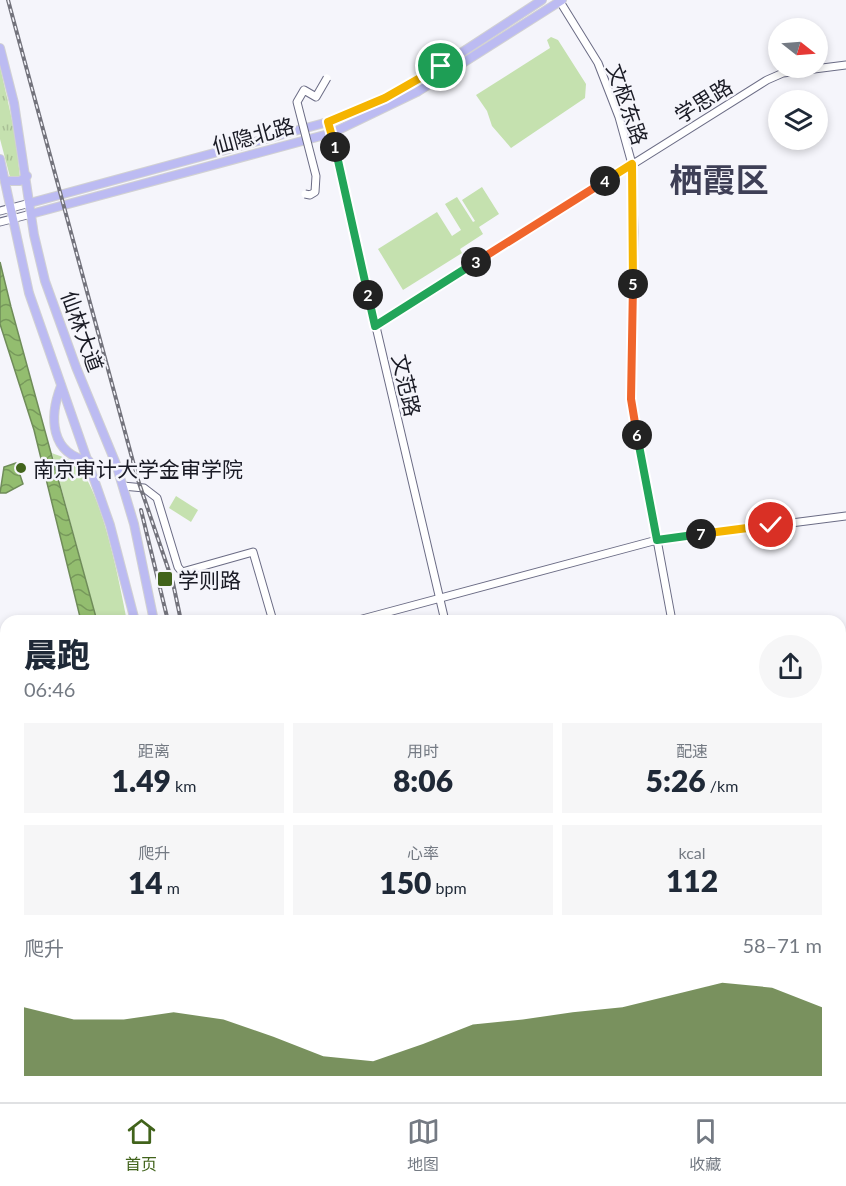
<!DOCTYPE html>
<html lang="zh">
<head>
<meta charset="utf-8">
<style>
  :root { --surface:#fff; --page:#f6f6f7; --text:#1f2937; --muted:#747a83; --line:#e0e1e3; --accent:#41631b }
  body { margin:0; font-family:Lato,"Noto Sans SC",sans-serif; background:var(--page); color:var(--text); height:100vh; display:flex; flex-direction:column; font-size:22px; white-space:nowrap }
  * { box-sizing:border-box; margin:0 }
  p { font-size:20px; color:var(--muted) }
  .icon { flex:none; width:33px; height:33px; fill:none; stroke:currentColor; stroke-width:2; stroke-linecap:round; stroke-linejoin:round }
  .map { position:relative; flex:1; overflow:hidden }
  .details { position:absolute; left:0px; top:615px; width:846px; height:488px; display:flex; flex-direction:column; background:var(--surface); border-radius:18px 18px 0 0; box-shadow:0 3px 9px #0003 }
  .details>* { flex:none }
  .needle { width:39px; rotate:107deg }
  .tools { position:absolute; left:768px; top:18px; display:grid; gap:12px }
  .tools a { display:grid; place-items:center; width:60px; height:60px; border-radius:50%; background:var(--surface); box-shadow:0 3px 9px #0003; font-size:30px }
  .pin { position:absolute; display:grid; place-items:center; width:51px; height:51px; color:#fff; margin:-26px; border:3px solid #fff; border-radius:50%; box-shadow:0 2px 6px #0007 }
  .km { position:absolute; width:30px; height:30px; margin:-15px; border-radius:50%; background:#222; color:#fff; font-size:16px; line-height:30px; text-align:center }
  .round { display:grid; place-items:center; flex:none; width:63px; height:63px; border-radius:32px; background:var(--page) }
  .overview { display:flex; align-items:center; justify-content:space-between; height:102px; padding:0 24px }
  h1 { font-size:33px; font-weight:800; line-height:45px }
  .figures { display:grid; grid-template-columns:repeat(3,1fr); gap:9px; height:102px; padding:6px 24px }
  .figures div { display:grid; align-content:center; border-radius:0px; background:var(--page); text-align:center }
  .figures b { font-size:30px; font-weight:800 }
  .figures small { font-size:16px; font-weight:400 }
  .figures p { font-size:16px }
  .chart { height:168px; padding:12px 24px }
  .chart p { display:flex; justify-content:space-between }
  .chart svg { width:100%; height:108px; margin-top:6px; fill:var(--accent); opacity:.7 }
  .menu { display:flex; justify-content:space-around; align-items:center; height:84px; border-top:2px solid var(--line); background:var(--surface); font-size:16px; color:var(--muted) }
  .menu a { display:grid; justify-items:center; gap:3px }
  .menu .active { color:var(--accent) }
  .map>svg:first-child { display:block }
</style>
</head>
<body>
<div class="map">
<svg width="846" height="1102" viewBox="0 0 846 1102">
  <defs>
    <pattern id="grass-tufts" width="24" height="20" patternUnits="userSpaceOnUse" patternTransform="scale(1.5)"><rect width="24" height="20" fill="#c5e1af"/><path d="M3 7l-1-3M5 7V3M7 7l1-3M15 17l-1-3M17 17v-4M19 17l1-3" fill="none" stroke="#a9c096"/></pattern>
    <pattern id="water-waves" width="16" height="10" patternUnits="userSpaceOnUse" patternTransform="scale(1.5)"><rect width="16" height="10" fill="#93bd6f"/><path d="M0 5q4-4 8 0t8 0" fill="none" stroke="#77995b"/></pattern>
  </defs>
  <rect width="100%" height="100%" fill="#f5f5fb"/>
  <polygon fill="url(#grass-tufts)" points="0,66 16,138 20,178 10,177 0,139"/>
  <g fill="#c5e1af">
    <polygon points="551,37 558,40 586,84 585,98 511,148 492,126 487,111 476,95 550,48 547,40"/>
    <polygon points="482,187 499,214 479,227 483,234 460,249 462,253 403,290 378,249 437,212 452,236 461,230 445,204 457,197 473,222 475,221 462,200"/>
    <path d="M52,453C59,456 71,459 77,465C103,494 119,581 127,621H97Z"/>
    <polygon points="176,496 198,510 191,522 169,508"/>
    <polygon points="840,707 846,707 846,780 840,781"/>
  </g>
  <g fill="url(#water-waves)" stroke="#6f8c59" stroke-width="1.5">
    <polygon points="0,262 11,307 97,621 81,621 34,430 0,324"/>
    <polygon points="16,463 23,484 6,493 0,493 4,467"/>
  </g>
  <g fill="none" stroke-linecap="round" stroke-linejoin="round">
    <polyline stroke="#6f8c59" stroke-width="1.5" points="0,1086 6,1085"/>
    <defs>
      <g id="minor">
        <polyline points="559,0 598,63 619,117 632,164 634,232 631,399 672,621"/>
        <polyline points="328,122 445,621"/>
        <polyline points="0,211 30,203"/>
        <polyline points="0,222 31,214"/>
        <polyline points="375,326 767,80 783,73 846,65"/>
        <polyline points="123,486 144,488 157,498 178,567 182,572 253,552 273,621"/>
        <polyline points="355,621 657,540 846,516"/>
        <polyline points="0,717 6,716"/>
        <polyline points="840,935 844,914 841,882"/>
        <polyline points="840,970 846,971"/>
        <polyline points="840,1011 846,1013"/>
        <polyline points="840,1053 846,1052"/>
        <polyline points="737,1096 759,1102"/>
        <polyline points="533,1102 534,1096"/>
        <polyline points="673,1102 674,1096"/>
        <polyline points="716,1102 718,1096"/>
        <polyline points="766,1102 767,1096"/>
        <polyline points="810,1102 811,1096"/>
        <polyline points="844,1102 846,1075"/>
      </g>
      <g id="major">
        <polyline points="0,48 14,103 34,235 45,281 76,367 116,464 134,524 154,621"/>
        <polyline points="0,159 29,293 110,525 135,621"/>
        <polyline points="5,181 20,181 27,176"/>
        <polyline points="30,203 328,122 385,98 441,66 542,0"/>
        <polyline points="31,214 332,133 417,92 562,0"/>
        <path d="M61,386C49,417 50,454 89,461"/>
        <polyline points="840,838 846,837"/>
        <polyline points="840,854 846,853"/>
        <polyline points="0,1047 6,1046"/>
        <polyline points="0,1060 6,1058"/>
        <polyline points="252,1096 254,1102"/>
        <polyline points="276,1096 277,1102"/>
      </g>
    </defs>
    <use href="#minor" stroke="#6b6c85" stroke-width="9"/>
    <use href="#major" stroke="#d1d1d3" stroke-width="10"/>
    <use href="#minor" stroke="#fff" stroke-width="7"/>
    <use href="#major" stroke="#bcbbf2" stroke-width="8"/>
    <defs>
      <g id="rail">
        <polyline points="8,0 138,480 173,583 181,621"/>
        <polyline points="141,510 168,621"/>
        <polyline points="306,1096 307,1102"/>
      </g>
    </defs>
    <use href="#rail" stroke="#73737c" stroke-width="4"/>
    <use href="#rail" stroke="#f5f5fb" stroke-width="1.5" stroke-dasharray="4.5" stroke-linecap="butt"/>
    <defs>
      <polyline id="minor-bridge" points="305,194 310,195 315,192 316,176 297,102 304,90 316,97 327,78"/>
    </defs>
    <use href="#minor-bridge" stroke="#6b6c85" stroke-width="9" stroke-linecap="butt"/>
    <use href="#minor-bridge" stroke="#fff" stroke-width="7"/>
  </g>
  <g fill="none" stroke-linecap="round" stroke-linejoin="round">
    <defs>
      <polyline id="split-1" points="335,147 328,122 385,98 441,66"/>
      <polyline id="split-2" points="335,147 368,295"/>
      <polyline id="split-3" points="368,295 375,326 476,262"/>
      <polyline id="split-4" points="476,262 605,181"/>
      <polyline id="split-5" points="605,181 632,164 633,284"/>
      <polyline id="split-6" points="633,284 631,399 637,435"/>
      <polyline id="split-7" points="637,435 657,540 701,534"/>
      <polyline id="split-8" points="701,534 771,525"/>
    </defs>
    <use href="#split-1" stroke="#fff" stroke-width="12"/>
    <use href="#split-2" stroke="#fff" stroke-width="12"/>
    <use href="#split-3" stroke="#fff" stroke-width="12"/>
    <use href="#split-4" stroke="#fff" stroke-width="12"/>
    <use href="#split-5" stroke="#fff" stroke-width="12"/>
    <use href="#split-6" stroke="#fff" stroke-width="12"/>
    <use href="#split-7" stroke="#fff" stroke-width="12"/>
    <use href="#split-8" stroke="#fff" stroke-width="12"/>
    <use href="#split-1" stroke="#f5b400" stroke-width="8"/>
    <use href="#split-2" stroke="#22a559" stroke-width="8"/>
    <use href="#split-3" stroke="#22a559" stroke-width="8"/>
    <use href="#split-4" stroke="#f0652b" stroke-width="8"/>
    <use href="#split-5" stroke="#f5b400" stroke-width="8"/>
    <use href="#split-6" stroke="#f0652b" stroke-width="8"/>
    <use href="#split-7" stroke="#22a559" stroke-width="8"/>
    <use href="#split-8" stroke="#f5b400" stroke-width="8"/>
  </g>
  <g fill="#41631b" stroke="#f5f5fb" stroke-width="2">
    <circle cx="21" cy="468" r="6"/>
    <rect x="157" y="571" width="16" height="16" rx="3"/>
  </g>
  <g text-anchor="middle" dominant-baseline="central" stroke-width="5" stroke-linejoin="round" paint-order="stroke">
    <g font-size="21" fill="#1a1b25" stroke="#f5f5fb">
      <text transform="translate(703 100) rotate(-32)">学思路</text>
      <text transform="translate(628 104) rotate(71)">文枢东路</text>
      <text transform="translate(253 135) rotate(-15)">仙隐北路</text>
      <text transform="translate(83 331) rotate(70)">仙林大道</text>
      <text transform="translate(407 385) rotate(77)">文范路</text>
    </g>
    <g font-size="21" fill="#1a1b25" stroke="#f5f5fb" text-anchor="start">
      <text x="33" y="468">南京审计大学金审学院</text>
      <text x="178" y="579">学则路</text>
    </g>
    <g font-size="33" font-weight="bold" fill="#3e3f56" stroke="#f5f5fb">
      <text x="719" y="179">栖霞区</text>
    </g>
  </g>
</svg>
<div class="tools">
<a><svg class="needle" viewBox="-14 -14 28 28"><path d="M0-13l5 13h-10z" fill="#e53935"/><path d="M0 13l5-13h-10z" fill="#747a83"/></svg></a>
<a><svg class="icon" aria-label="layers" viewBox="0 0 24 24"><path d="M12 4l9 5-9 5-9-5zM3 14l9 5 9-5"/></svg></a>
</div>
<div class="pin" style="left:441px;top:66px;background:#1e9e55"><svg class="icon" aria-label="arrive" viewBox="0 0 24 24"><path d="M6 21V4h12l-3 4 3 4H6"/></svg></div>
<div class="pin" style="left:771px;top:525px;background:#d93025"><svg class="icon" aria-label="check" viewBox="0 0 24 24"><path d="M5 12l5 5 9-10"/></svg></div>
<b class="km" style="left:335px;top:147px">1</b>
<b class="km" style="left:368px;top:295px">2</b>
<b class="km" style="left:476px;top:262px">3</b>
<b class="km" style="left:605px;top:181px">4</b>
<b class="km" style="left:633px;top:284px">5</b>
<b class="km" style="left:637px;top:435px">6</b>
<b class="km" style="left:701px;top:534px">7</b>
<section class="details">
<div class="overview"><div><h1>晨跑</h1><p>06:46</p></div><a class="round"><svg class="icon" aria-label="share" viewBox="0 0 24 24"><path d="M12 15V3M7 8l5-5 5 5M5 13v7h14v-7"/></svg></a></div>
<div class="figures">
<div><p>距离</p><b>1.49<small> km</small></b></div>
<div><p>用时</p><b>8:06</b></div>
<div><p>配速</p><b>5:26<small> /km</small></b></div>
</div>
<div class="figures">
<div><p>爬升</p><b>14<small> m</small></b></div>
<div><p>心率</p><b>150<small> bpm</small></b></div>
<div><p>kcal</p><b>112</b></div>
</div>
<div class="chart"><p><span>爬升</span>58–71 m</p>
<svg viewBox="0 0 160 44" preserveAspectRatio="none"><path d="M0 44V16L10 21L20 21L30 18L40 21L50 28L60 36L70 38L80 31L90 23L100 21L110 18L120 16L130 11L140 6L150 8L160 16V44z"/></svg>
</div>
</section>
</div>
<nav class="menu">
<a class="active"><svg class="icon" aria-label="home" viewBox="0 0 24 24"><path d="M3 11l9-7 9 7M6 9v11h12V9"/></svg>首页</a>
<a><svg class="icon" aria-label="map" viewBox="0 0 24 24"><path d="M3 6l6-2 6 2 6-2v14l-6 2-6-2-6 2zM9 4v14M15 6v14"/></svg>地图</a>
<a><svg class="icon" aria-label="saved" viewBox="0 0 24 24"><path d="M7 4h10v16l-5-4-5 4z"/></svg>收藏</a>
</nav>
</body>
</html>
